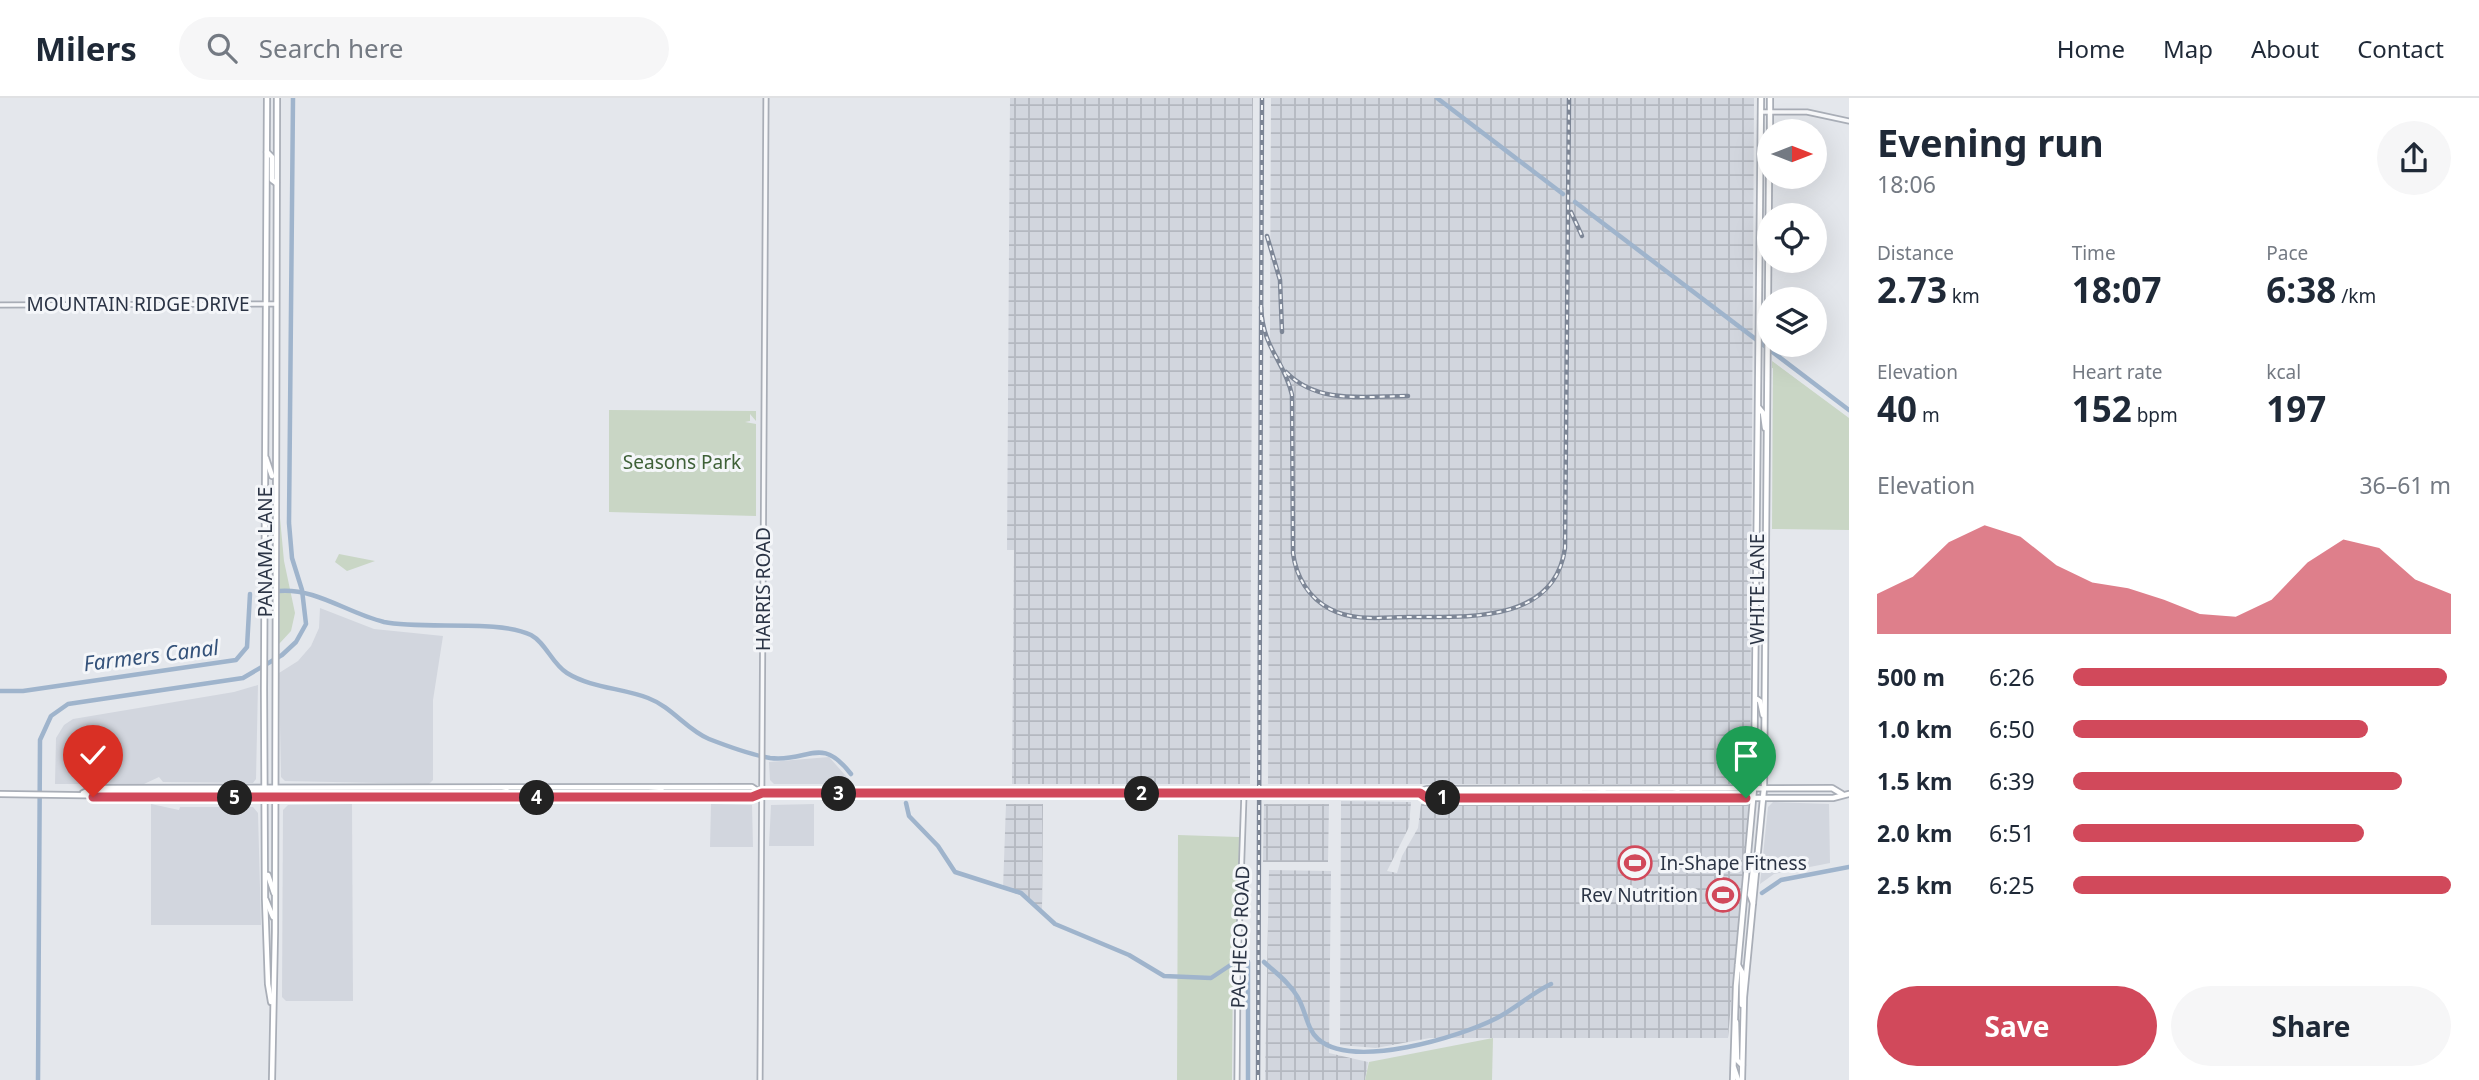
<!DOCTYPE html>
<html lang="en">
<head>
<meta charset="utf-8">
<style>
  :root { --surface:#fff; --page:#f6f6f7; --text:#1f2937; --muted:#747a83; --line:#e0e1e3; --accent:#d1495b }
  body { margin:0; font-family:"Noto Sans",sans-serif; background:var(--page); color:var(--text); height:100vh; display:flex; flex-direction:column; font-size:26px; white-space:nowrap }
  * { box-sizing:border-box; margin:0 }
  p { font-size:23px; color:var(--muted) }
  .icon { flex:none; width:38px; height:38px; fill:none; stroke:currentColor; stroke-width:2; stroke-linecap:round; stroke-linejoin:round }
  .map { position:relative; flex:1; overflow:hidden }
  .panel { display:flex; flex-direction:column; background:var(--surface); width:630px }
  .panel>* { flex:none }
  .needle { width:46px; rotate:90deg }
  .fabs { position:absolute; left:1757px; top:21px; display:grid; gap:14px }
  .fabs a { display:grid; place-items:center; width:70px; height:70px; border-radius:50%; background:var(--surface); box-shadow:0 7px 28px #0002; font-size:35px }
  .pin { position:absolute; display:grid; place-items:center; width:60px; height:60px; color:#fff; margin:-72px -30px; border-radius:50% 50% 50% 0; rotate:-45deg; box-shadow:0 0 7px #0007 }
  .pin .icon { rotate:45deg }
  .km { position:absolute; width:35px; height:35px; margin:-18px; border-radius:50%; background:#222; color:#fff; font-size:19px; line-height:35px; text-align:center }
  .round { display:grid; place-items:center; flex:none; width:74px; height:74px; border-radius:37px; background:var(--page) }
  .headline { display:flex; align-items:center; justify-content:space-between; height:119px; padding:0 28px }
  h1 { font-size:38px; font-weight:700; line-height:52px }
  .stats { display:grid; grid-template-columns:repeat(3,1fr); gap:10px; height:119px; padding:7px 28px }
  .stats div { display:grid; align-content:center }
  .stats b { font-size:35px; font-weight:700 }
  .stats small { font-size:19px; font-weight:400 }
  .stats p { font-size:19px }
  .chart { height:196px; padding:14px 28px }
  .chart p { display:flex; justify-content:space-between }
  .chart svg { width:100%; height:126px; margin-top:7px; fill:var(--accent); opacity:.7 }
  .action { display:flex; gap:14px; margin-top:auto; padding:14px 28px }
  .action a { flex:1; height:80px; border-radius:42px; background:var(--accent); color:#fff; font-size:28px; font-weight:700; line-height:80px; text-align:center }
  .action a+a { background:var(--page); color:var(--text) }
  ul { padding:0 28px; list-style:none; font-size:23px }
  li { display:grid; grid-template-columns:112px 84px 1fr; align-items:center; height:52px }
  li i { height:18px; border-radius:9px; background:var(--accent) }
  header { display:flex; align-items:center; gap:42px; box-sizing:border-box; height:98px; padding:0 35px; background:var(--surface); border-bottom:2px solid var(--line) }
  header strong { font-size:33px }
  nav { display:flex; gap:38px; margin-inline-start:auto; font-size:24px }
  .search { width:490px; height:63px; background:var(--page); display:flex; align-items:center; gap:18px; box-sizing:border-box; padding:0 24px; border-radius:38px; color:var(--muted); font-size:26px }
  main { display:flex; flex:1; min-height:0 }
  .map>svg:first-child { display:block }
</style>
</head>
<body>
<header>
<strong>Milers</strong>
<div class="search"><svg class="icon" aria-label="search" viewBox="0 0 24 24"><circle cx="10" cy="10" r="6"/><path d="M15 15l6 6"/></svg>Search here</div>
<nav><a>Home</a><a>Map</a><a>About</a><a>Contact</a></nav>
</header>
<main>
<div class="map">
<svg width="1849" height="982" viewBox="0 0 1849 982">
  <defs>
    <pattern id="industrial-grid" width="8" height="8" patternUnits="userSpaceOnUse" patternTransform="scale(1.75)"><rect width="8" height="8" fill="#d2d6de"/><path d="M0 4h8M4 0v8" fill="none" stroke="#b4b8c0"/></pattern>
    <pattern id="forest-crowns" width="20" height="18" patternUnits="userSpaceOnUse" patternTransform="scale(1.75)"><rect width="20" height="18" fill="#c9d6c5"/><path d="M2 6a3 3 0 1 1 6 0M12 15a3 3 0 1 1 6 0" fill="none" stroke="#adb8ab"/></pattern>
  </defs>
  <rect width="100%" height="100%" fill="#e4e7ec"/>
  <g fill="#d2d6de">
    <polygon points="320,510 374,531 443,538 433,602 433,682 429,686 285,683 281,679 279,575 298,563 311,548 319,530"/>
    <polygon points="258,587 256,681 253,685 163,684 159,679 144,686 55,686 56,640 64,627 73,621 234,594"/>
    <polygon points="829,659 853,686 774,686 770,682 769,664"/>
    <polygon points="1773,704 1829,706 1830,765 1774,776 1760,786 1768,709"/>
    <polygon points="151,706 179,712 180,709 253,709 258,715 261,827 151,827"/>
    <polygon points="352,706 353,903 286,903 282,899 283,712 288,707"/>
    <polygon points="711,706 752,707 753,749 710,749"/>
    <polygon points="814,706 814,748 769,748 771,707"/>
  </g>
  <g fill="url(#industrial-grid)">
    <polygon points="1010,0 1253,0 1250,686 1012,686 1014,452 1007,452"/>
    <polygon points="1271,0 1754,0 1750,686 1268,686"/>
    <polygon points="1341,703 1411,704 1409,729 1387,773 1397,775 1402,758 1418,730 1421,706 1749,705 1728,940 1430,940 1376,950 1340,947"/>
    <polygon points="1006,706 1043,706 1042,812 1023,798 1003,791"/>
    <polygon points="1264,706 1329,706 1328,764 1263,764"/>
    <polygon points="1269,772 1331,773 1329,955 1368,964 1365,982 1265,982"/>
  </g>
  <g fill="#c9d6c5">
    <polygon points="1773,264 1849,321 1849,432 1772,431"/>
    <polygon points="609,312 756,313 756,323 750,316 750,323 745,324 756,326 756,418 609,414"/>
    <polygon points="280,420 284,463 295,515 291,533 279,546"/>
    <polygon points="339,456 375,463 347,473 335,464"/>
    <polygon points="1178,737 1239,739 1238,830 1233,856 1232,982 1177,982"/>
    <polygon points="1493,940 1492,982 1365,982 1369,964"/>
  </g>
  <polygon fill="url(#forest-crowns)" points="1772,263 1849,320 1849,323 1781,272 1772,270"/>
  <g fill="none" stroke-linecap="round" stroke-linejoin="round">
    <g stroke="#9fb4cc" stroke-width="4.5">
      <polyline points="1437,0 1563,96"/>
      <polyline points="1575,104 1849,312"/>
      <path d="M279,493C316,490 347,515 384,524C422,532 499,521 531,537C546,545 552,566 567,575C591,590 622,590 648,600C672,609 687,632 709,641C727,648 752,657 770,660C809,665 820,636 851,676"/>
      <polyline points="0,593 23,593 236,562 247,549 250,496"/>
      <polyline points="906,705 909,718 938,748 955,774 1021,795 1055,826 1129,857 1164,878 1211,880 1232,866"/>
      <polyline points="1762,795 1781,782 1849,769"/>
      <path d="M1264,864C1276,875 1289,884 1297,898C1306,912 1306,930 1318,941C1353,972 1460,939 1497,920C1516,910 1532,895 1551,886"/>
      <polyline points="38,982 40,642 51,618 68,606 243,580 282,557 296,544 306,526 302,492 292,460 289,425 293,0"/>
      <polyline points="1248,982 1248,864"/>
    </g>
    <defs>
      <g id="tertiary">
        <polyline points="1761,14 1807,14 1849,23"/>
        <polyline points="0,207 275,206"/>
        <polyline points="760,982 766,0"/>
        <polyline points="1237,982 1238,868 1244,696"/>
      </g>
      <g id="secondary">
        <polyline points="267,0 264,591 265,801 268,886 271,904"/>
        <polyline points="1770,33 1770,0"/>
        <polyline points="267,54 272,59 272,82 276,85"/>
        <polyline points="1759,310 1763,315 1765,330"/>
        <polyline points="266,360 272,378"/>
        <polyline points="1757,601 1760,603 1763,617"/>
        <polyline points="83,695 94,690 752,689 761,695"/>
        <polyline points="0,696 275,700 752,699 762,695 1411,696 1427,691 1832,690 1842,696"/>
        <polyline points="1420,696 1427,700 1833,700 1849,696"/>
        <polyline points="488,698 507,693"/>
        <polyline points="633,699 640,695 662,693"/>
        <polyline points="1657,699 1678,694"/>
        <polyline points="1552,700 1554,695 1580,693"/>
        <polyline points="1585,700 1589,696 1604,694"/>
        <polyline points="1748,766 1753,772 1750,797 1753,805"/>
        <polyline points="268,777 274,795"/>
        <polyline points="266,802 273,819"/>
        <polyline points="1738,867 1742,874 1742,907"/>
        <polyline points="1736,924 1737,962 1742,967"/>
        <polyline points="1734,970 1738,982"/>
        <polyline points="272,982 275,834 277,0"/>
        <polyline points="1733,982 1736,888 1754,690 1761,0"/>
        <polyline points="1742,982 1744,899 1764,690 1769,79"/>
      </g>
    </defs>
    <use href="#tertiary" stroke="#a9aeb7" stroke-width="7"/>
    <use href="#secondary" stroke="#a9aeb7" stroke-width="8"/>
    <use href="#tertiary" stroke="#f7f8fa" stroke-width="3.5"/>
    <use href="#secondary" stroke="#fff" stroke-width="4.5"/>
    <defs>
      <g id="rail">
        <polyline points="1571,114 1582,138"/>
        <polyline points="1267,138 1280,182 1282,234"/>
        <path d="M1261,209C1263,252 1284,261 1292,297L1293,455C1296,479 1309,500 1330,511C1354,524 1384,519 1410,519C1467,519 1555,525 1565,450L1569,0"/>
        <path d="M1286,274C1318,307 1366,298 1408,298"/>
        <polyline points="1258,982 1262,0"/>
      </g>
    </defs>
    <use href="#rail" stroke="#7d8696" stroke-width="4.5"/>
    <use href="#rail" stroke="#f4f6f9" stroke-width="2" stroke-dasharray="5" stroke-linecap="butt"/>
  </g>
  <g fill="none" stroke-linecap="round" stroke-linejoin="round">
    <defs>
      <polyline id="route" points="93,699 752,699 762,695 1420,695 1427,700 1746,700"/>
    </defs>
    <use href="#route" stroke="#fff" stroke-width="14"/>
    <use href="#route" stroke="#d1495b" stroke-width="9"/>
  </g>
  <defs>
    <symbol id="stadium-ring" viewBox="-11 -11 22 22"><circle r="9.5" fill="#f4f6f9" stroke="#d1495b" stroke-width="1.5"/><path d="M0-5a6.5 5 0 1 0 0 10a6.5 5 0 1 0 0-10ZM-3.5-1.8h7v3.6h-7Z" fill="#d1495b"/></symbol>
  </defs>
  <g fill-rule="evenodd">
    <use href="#stadium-ring" x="1616" y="746" width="38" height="38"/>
    <use href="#stadium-ring" x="1704" y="778" width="38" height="38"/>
  </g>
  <g text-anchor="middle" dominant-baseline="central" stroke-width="6" stroke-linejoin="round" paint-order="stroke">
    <g font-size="19" fill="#2b3445" stroke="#f4f6f9">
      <text x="138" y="206">MOUNTAIN RIDGE DRIVE</text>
      <text transform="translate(265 454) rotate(-90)">PANAMA LANE</text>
      <text transform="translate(763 491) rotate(-90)">HARRIS ROAD</text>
      <text transform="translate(1757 491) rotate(-90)">WHITE LANE</text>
      <text transform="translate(1240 839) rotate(-88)">PACHECO ROAD</text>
    </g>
    <g font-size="19" fill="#3f6138" stroke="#f4f6f9">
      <text x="682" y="364">Seasons Park</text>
    </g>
    <g font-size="19" fill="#2b3445" stroke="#f4f6f9" text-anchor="start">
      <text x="1660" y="765">In-Shape Fitness</text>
      <text x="1698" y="797" text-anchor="end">Rev Nutrition</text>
    </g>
    <g font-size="21" font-style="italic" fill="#34527a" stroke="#f4f6f9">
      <text transform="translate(151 557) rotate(-7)">Farmers Canal</text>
    </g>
  </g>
</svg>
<div class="fabs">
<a><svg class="needle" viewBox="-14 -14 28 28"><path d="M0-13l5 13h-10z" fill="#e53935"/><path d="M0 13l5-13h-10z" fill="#747a83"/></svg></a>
<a><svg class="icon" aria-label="locate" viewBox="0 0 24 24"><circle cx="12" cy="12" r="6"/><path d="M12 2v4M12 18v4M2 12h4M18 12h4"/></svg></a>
<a><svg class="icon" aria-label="layers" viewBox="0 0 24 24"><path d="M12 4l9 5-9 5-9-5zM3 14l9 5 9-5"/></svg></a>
</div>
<div class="pin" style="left:1746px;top:700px;background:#1e9e55"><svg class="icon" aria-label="arrive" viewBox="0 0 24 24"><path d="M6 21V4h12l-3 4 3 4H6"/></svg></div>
<div class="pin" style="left:93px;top:699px;background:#d93025"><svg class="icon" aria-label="check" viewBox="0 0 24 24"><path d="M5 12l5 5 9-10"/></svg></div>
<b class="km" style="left:1443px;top:700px">1</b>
<b class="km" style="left:1142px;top:696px">2</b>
<b class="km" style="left:839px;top:696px">3</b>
<b class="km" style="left:537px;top:700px">4</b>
<b class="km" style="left:235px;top:700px">5</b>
</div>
<section class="panel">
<div class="headline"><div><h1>Evening run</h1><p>18:06</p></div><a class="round"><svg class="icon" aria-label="share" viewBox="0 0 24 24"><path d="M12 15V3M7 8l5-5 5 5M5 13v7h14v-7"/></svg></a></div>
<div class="stats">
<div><p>Distance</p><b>2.73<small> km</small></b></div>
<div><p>Time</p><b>18:07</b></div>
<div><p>Pace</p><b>6:38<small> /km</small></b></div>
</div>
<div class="stats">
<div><p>Elevation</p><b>40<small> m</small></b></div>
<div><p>Heart rate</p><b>152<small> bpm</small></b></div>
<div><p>kcal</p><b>197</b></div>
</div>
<div class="chart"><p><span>Elevation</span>36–61 m</p>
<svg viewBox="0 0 160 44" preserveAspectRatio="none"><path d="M0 44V30L10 24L20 12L30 6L40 10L50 20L60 26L70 28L80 32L90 37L100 38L110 32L120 19L130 11L140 14L150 25L160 30V44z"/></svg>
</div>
<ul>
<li><b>500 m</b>6:26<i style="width:99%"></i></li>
<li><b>1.0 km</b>6:50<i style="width:78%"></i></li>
<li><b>1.5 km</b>6:39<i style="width:87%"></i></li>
<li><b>2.0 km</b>6:51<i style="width:77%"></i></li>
<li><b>2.5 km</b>6:25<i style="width:100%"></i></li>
</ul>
<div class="action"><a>Save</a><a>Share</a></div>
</section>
</main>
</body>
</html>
